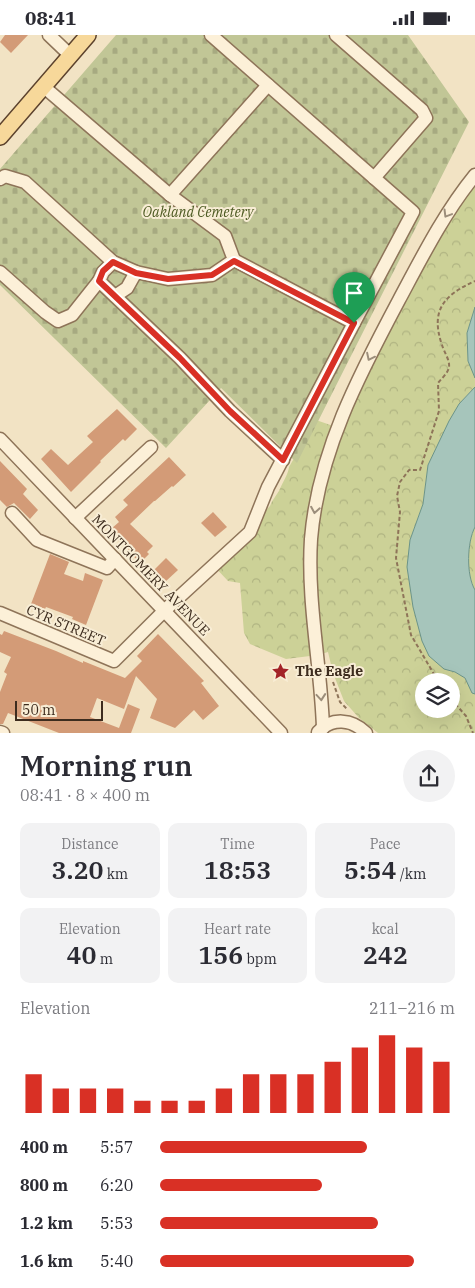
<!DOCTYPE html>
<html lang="en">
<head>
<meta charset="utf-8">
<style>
  :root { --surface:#fff; --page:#f2f2f3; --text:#2b2b33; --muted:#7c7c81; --accent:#d93025 }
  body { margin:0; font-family:"IBM Plex Serif",serif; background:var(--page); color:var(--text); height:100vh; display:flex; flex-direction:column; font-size:19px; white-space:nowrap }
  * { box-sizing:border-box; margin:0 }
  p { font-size:16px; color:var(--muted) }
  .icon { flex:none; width:28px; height:28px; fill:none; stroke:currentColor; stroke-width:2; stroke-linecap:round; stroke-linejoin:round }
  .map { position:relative; height:698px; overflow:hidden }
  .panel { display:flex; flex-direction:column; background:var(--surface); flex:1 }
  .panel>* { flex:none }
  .tools { position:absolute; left:415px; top:638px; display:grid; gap:10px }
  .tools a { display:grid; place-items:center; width:45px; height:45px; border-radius:50%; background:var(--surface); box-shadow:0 5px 20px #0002; font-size:25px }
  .scale { position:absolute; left:15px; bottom:12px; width:88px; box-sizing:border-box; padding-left:5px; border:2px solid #3d2c1e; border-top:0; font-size:14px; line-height:18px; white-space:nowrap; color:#3d2c1e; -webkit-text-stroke:4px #f8edd5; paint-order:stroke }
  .pin { position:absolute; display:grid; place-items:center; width:42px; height:42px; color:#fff; margin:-51px -21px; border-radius:50% 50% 50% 0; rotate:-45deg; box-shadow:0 0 5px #0007 }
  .pin .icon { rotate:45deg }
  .round { display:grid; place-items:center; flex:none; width:52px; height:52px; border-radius:26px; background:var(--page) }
  .overview { display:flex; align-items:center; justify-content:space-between; height:85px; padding:0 20px }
  h1 { font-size:28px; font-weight:600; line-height:38px }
  .metrics { display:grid; grid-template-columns:repeat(3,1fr); gap:8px; height:85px; padding:5px 20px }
  .metrics div { display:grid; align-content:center; border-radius:10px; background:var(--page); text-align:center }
  .metrics b { font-size:25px; font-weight:600 }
  .metrics small { font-size:14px; font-weight:400 }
  .metrics p { font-size:14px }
  .chart { height:140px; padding:10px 20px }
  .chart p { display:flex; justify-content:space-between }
  .chart svg { width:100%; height:90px; margin-top:5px; stroke:var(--accent); stroke-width:6 }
  ul { padding:0 20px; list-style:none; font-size:16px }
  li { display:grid; grid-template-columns:80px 60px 1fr; align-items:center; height:38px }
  li i { height:12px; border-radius:6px; background:var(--accent) }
  .status { display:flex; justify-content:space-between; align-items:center; height:35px; padding:0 25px; background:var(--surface); direction:ltr }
  .status svg { height:14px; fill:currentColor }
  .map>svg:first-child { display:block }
</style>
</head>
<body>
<div class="status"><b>08:41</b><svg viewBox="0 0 49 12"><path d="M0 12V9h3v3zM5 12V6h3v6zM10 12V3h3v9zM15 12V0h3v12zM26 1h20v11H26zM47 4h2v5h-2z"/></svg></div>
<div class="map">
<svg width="475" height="698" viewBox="0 0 475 698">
  <defs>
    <pattern id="forest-crowns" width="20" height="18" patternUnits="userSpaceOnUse" patternTransform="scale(1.25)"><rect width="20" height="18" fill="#ccd197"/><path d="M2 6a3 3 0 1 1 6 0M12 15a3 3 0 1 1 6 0" fill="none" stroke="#b0b482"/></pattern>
    <pattern id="cemetery-stones" width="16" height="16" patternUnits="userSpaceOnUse" patternTransform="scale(1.25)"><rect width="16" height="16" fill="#c1c696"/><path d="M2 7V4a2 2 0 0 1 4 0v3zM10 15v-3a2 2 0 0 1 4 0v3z" fill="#a7aa81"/></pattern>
  </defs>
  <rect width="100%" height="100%" fill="#f2e3c4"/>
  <g fill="url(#forest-crowns)" fill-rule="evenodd">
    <path d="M475,144V272L467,298L468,326L475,341V352L459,369L428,430L423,469L410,505L444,634C452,636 461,638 466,645C469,650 470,655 475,659V698H378L359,683L344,666L333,638L328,617L318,620L286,624L250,609L244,598L240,548L228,546L212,529L270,471C272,465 276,461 279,456C282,448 288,440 289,432L316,385L342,394L353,365L417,236ZM424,646H451V674H424Z"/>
    <path d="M475,492V555C466,540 467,507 475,492Z"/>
  </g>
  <polygon fill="url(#cemetery-stones)" points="116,0 408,0 469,87 297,428 221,353 166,413 0,250 0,134"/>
  <g fill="#a6c5bb" stroke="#6c9489">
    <polygon points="475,272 475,343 468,326 467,298"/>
    <path d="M475,352V492C467,507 466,540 475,555V659L472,658L465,643L455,637L444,634L429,621L422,606L413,572L407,532L410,505L423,469L428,430L449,386L459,369Z"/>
  </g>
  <g fill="#d39b77">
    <polygon points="5,0 28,0 11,18 0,7"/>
    <polygon points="117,374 137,394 125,406 123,404 100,426 101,427 71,457 41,424 51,414 68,430 93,407 87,401"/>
    <polygon points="169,422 186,440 173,452 172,451 155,466 154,466 130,489 153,511 147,517 149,519 140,528 110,497 112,495 111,494 119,487 115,482 128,470 123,465"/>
    <polygon points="0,426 27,454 23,459 38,475 30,484 14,468 7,472 0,465"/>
    <polygon points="213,477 227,492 215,502 201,488"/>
    <polygon points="50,519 69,527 64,539 83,546 85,538 103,545 86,590 72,584 73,582 46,572 45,574 31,569"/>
    <polygon points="166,523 178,535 165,547 154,535"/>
    <polygon points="4,596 56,616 83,628 83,626 125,643 142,626 137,621 158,599 204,646 201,648 219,671 203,685 194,675 175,693 150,683 157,664 136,641 124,674 97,663 90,682 119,693 128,669 140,674 131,698 59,698 8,678 3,689 0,689 0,657 7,639 4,637 11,622 0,617 0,599 2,600"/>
  </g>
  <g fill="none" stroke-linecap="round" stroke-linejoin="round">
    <defs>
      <g id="minor">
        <polyline points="49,0 71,21"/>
        <polyline points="211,0 413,177 354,288 234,225"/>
        <polyline points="336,0 422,75 426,83 374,143"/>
        <polyline points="0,144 5,141 25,147 113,227 136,237 168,244 212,240 234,225 225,201 170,160 44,52"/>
        <polyline points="170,160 268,50"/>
        <polyline points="0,237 45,277 58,286 72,280 99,246 180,323 230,376 283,425"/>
        <polyline points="99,246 103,237 113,227"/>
        <polyline points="115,261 127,253 136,237"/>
        <polyline points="0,404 281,698"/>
        <polyline points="12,478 37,505 107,533 115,524"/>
        <polyline points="75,483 151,412"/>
        <polyline points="0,578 114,626 165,575 250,497 268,452 354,288"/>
        <path d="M323,693C321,630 307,568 311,504C318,418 359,340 399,265C422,222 444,178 475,140"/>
        <polyline points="0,697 3,698"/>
        <path d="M318,697C332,682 352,684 366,698"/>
      </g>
      <polyline id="major" points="0,102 88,0"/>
    </defs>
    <use href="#minor" stroke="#8e7459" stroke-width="15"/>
    <use href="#major" stroke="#5c422d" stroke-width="18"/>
    <g stroke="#8e7459" stroke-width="2" stroke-dasharray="4 2.5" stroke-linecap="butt">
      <path d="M438,646L411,600L396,523L400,477L397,461L400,447L409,435H420L439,376L438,348C442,343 448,338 449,332C450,325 444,317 442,310C430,275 444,260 475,246"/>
      <polyline points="333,647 340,667 348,675"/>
      <polyline points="451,664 466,681 473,698"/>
    </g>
    <use href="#minor" stroke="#fcf0d8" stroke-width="12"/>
    <use href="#major" stroke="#f7d89a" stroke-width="15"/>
  </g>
  <defs><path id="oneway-chevron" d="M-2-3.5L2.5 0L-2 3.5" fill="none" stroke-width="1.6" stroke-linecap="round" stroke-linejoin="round" transform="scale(1.25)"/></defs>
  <g stroke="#9c8e7b">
    <use href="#oneway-chevron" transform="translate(447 179) rotate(121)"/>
    <use href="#oneway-chevron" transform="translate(370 322) rotate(116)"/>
    <use href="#oneway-chevron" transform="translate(315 475) rotate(100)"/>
    <use href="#oneway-chevron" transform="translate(321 662) rotate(85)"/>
  </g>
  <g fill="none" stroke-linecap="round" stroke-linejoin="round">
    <defs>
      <polygon id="route" points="234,226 354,288 283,425 230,376 180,323 99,246 103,236 113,227 136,238 168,244 212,240"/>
    </defs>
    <use href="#route" stroke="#fff" stroke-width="10"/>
    <use href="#route" stroke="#d93025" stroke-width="6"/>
  </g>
  <defs>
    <symbol id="sight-bare" viewBox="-9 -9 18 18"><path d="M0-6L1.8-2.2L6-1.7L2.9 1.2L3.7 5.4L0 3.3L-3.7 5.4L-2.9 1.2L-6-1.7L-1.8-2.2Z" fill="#a32327" stroke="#f8edd5" stroke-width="2.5" paint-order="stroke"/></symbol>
  </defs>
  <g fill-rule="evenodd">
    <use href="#sight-bare" x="268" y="624" width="25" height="25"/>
  </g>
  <g text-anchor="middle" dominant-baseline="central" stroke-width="4" stroke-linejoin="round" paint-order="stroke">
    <g font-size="14" font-style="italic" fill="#4e5b23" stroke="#f8edd5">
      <text x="198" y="177">Oakland Cemetery</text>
    </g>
    <g font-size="14" fill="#3d2c1e" stroke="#f8edd5">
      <text transform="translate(151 540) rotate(46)">MONTGOMERY AVENUE</text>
      <text transform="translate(66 590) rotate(23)">CYR STREET</text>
    </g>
    <g font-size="14" font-weight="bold" fill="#3d2c1e" stroke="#f8edd5" text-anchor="start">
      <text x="295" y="636">The Eagle</text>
    </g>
  </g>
</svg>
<div class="tools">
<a><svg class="icon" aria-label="layers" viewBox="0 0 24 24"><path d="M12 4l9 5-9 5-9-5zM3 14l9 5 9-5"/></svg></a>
</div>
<div class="scale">50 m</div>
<div class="pin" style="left:354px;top:288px;background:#1e9e55"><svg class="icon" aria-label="arrive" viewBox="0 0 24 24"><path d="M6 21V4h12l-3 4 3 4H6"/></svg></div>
</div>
<section class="panel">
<div class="overview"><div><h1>Morning run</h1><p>08:41 · 8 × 400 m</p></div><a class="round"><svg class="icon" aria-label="share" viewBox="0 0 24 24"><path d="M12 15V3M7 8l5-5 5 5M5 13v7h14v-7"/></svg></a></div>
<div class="metrics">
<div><p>Distance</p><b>3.20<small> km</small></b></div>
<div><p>Time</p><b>18:53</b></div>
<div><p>Pace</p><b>5:54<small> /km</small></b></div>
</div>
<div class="metrics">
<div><p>Elevation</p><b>40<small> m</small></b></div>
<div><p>Heart rate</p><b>156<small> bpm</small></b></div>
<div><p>kcal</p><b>242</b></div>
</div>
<div class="chart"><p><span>Elevation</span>211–216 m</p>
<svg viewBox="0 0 160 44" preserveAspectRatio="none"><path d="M5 44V25M15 44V32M25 44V32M35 44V32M45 44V38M55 44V38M65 44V38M75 44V32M85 44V25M95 44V25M105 44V25M115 44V19M125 44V12M135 44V6M145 44V12M155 44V19"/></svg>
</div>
<ul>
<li><b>400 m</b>5:57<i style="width:70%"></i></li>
<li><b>800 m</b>6:20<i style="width:55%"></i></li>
<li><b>1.2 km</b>5:53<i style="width:74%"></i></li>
<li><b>1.6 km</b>5:40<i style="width:86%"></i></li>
</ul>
</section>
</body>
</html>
